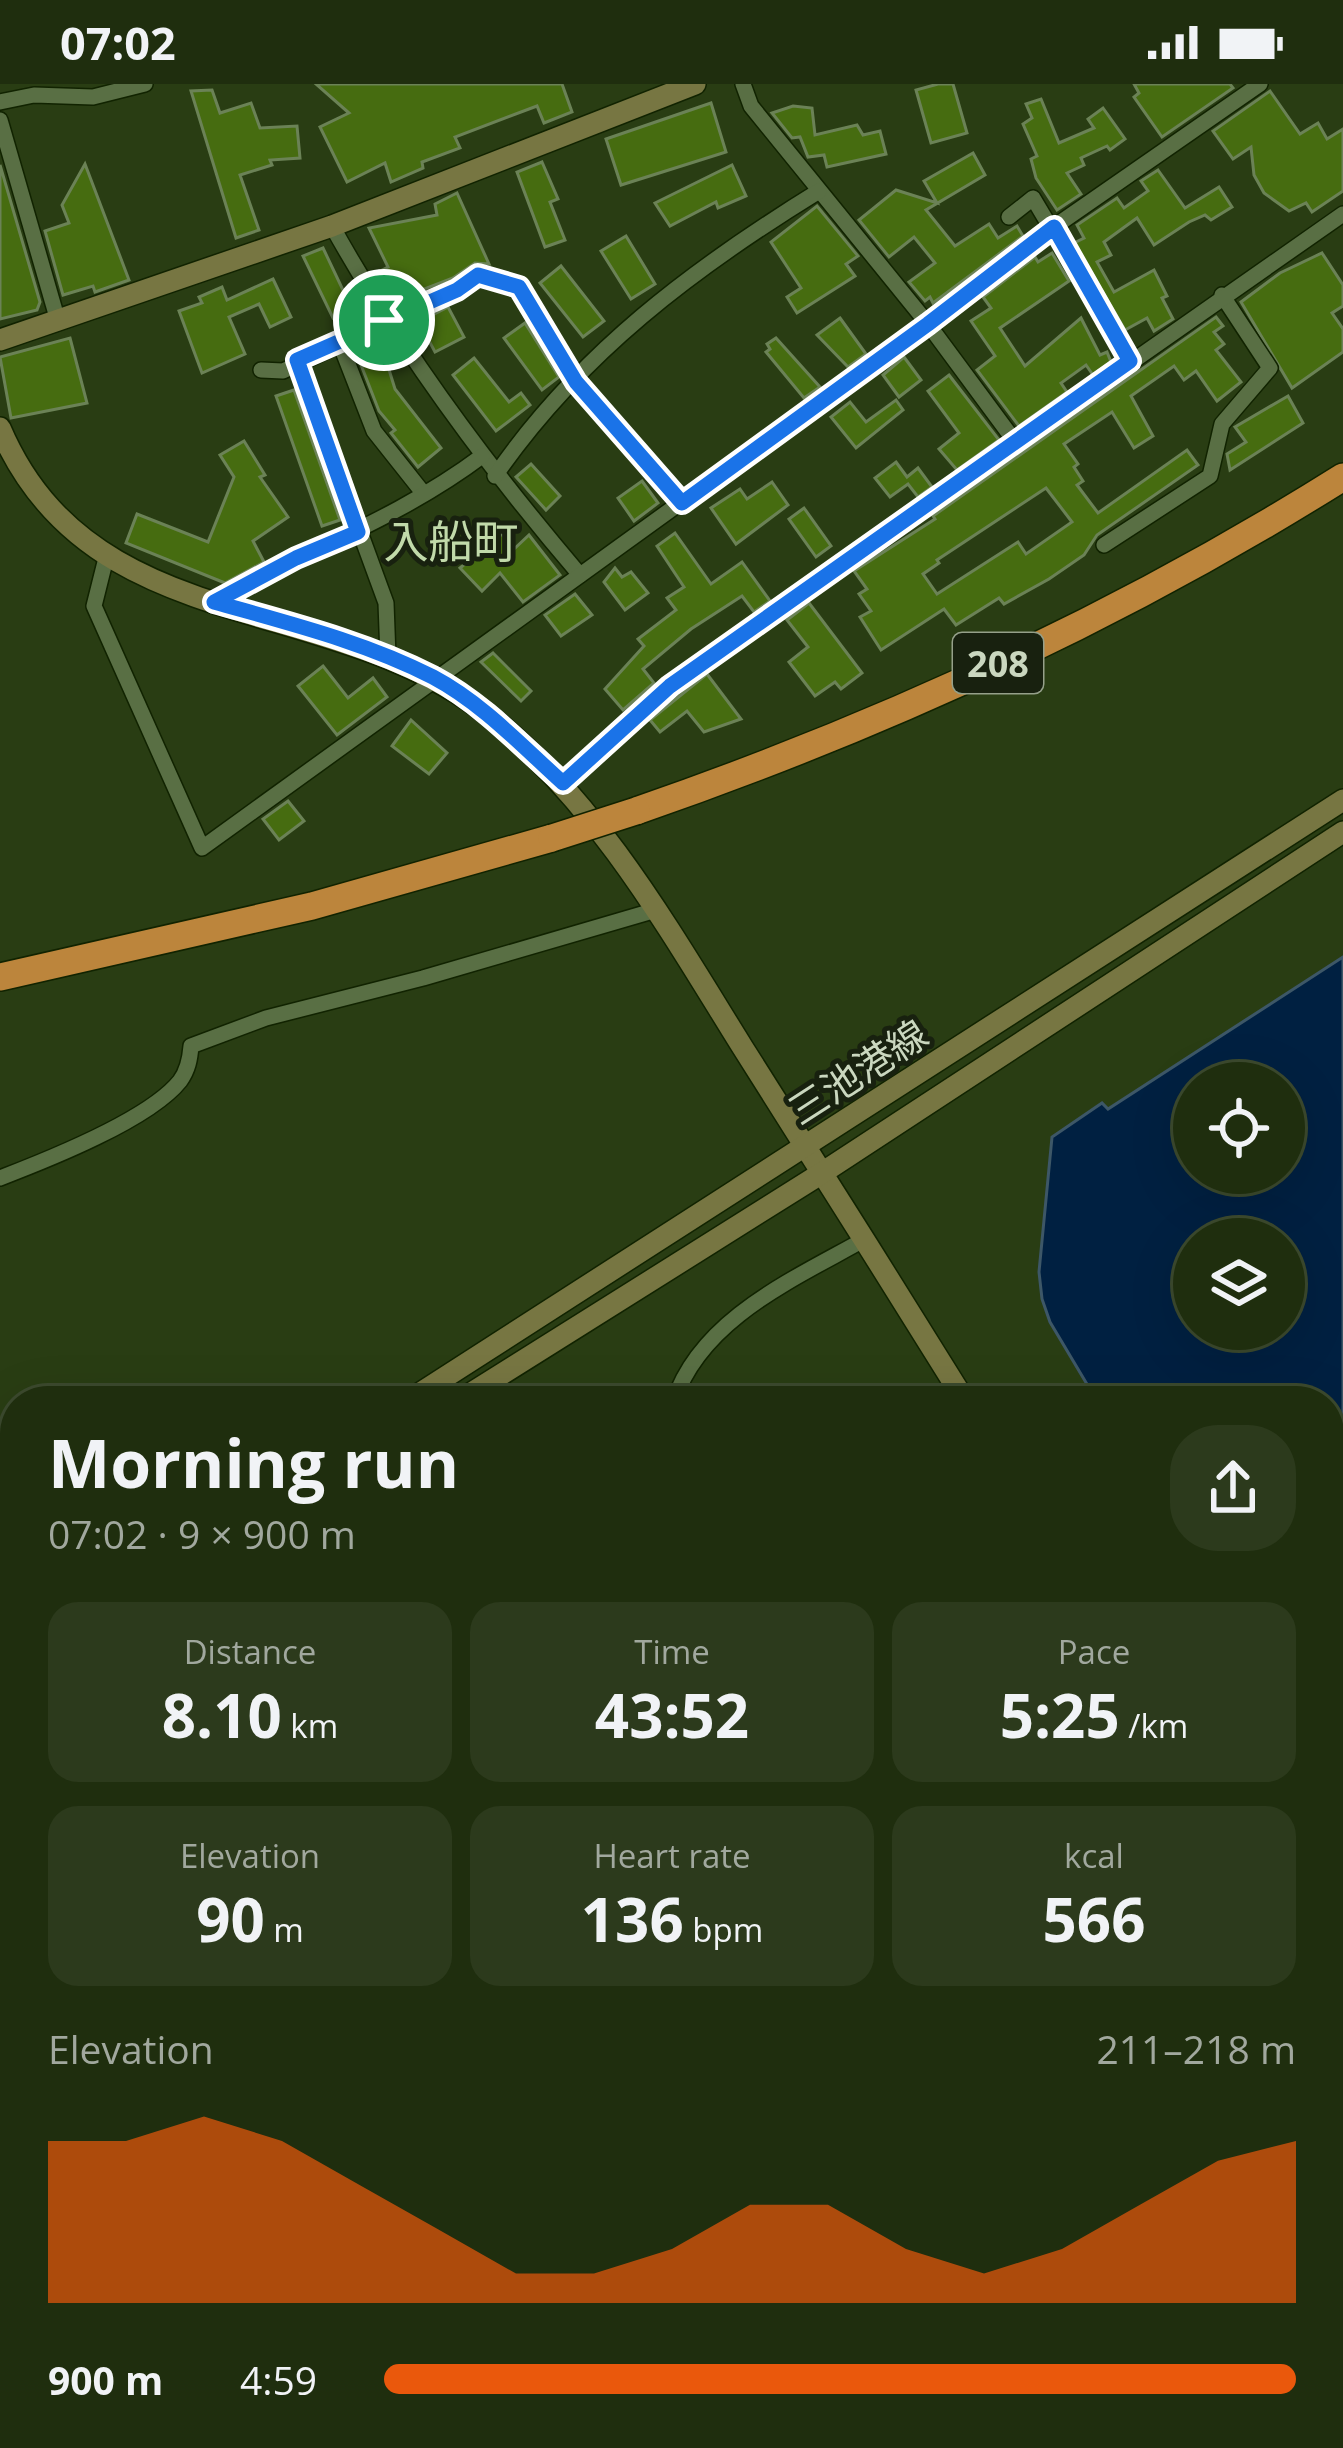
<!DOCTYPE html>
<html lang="en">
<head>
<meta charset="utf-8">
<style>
  :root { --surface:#1f2e0e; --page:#2c3a1c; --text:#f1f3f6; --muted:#a1a89e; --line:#3c4a2e; --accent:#ea580c }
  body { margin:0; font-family:"Open Sans","Noto Sans JP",sans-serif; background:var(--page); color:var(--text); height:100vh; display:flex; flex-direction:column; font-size:45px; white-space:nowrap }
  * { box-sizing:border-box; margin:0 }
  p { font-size:39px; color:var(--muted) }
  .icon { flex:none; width:66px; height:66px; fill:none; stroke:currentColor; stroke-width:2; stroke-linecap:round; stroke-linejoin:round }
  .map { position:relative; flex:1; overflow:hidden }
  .panel { position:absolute; left:0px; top:1302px; width:1344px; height:1062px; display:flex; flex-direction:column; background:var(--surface); border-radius:48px 48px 0 0; box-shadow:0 12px 48px #0002,0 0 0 3px var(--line) }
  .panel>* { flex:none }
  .controls { position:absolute; left:1173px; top:978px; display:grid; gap:24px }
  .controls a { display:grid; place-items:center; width:132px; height:132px; border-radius:50%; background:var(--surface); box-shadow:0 12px 48px #0002,0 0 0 3px var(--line); font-size:60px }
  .pin { position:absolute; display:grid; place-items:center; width:102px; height:102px; color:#fff; margin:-51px; border:6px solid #fff; border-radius:50%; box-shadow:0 3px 12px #0007 }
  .round { display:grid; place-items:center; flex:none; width:126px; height:126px; border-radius:48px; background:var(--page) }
  .head { display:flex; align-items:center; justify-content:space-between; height:204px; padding:0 48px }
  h1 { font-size:66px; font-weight:700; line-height:90px }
  .metrics { display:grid; grid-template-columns:repeat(3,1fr); gap:18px; height:204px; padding:12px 48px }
  .metrics div { display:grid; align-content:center; border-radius:30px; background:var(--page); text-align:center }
  .metrics b { font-size:60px; font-weight:700 }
  .metrics small { font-size:33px; font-weight:400 }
  .metrics p { font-size:33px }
  .chart { height:336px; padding:24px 48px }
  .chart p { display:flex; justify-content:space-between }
  .chart svg { width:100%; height:216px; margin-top:12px; fill:var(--accent); opacity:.7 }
  ul { padding:0 48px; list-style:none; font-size:39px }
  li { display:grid; grid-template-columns:192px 144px 1fr; align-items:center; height:90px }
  li i { height:30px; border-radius:15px; background:var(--accent) }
  .status { display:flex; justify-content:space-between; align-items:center; height:84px; padding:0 60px; background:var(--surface); direction:ltr }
  .status svg { height:33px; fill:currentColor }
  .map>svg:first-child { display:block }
</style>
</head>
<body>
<div class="status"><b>07:02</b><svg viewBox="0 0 49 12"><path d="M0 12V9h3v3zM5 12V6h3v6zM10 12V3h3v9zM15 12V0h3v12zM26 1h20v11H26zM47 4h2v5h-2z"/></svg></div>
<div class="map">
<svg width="1343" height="2364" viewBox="0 0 1343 2364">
  <rect width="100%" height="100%" fill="#293d13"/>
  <path fill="#002041" stroke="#3d5767" stroke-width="3" fill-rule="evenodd" d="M1343,873V1491L1329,1490V1317H1097L1050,1238L1042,1215L1039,1188L1052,1053L1102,1019L1108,1025ZM1194,999H1284V1089H1194ZM1194,1155H1284V1245H1194Z"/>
  <g fill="#466c10" stroke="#6b8256" stroke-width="3" fill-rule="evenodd">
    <polygon points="316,0 562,0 572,28 544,39 537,22 455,53 460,64 422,78 423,84 391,98 385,79 347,98 320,43 349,29"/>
    <polygon points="938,0 953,0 967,49 931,59 916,6"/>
    <polygon points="1134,0 1230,0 1233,4 1162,53 1134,13 1139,9"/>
    <polygon points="212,6 220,29 251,19 260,44 297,42 300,74 270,76 272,81 240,91 259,146 236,154 191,7"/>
    <polygon points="1270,7 1300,50 1318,39 1327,55 1343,45 1343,107 1312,128 1306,119 1289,127 1264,109 1254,91 1251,63 1233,75 1213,47"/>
    <polygon points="1041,15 1059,59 1094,44 1088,35 1103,24 1125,55 1110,66 1107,62 1081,74 1084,81 1067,89 1081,110 1057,126 1036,94 1031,75 1037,72 1023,40 1032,34 1026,20"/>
    <polygon points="711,19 726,68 621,101 606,55"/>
    <polygon points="793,22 812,24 815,51 857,41 863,51 880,47 886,70 827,83 824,71 808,73 800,53 792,54 772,29"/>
    <polygon points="973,69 985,91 926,126 955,162 989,140 998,154 1017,142 1023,152 933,219 930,213 925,217 909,198 935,179 914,153 889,173 859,136 896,106 937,119 924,97"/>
    <polygon points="542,78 558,115 550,118 565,156 545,163 517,88"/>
    <polygon points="85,80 129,196 95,208 93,202 63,211 45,147 69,139 62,121"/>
    <polygon points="0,81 40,218 37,226 0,235"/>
    <polygon points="732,81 746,112 718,124 716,118 670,142 655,119"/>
    <polygon points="1158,86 1185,124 1219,103 1232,123 1211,136 1205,131 1189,138 1154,161 1137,134 1104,158 1111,171 1097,178 1114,208 1154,186 1167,212 1162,214 1173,235 1154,247 1147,234 1125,246 1074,159 1084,154 1077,141 1117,114 1124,124 1148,107 1141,97"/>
    <polygon points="457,109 489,180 475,179 453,194 391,218 374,190 388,183 369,144 437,131 435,120"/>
    <polygon points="817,122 858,172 846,180 855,192 797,229 787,213 801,204 771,158"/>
    <polygon points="626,152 655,200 631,215 601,167"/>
    <polygon points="323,164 352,225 333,234 303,172"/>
    <polygon points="1052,169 1069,197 1000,244 1025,282 1081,234 1100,271 1107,268 1111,278 1093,291 1086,281 1061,299 1067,308 1019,342 977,286 995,272 971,237 991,224 983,213 1035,173 1038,178"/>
    <polygon points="1322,169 1343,201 1343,222 1332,229 1343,245 1343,268 1292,304 1241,218 1280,189"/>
    <polygon points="561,182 604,237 583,253 540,199"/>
    <polygon points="273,195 291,233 270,243 259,220 229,233 245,270 202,289 179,227 202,219 199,213 222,203 227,216"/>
    <polygon points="448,223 464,253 435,268 419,238"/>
    <path d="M1216,233L1223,242L1214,248L1224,260L1216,266L1241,298L1217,317L1196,287L1184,296L1174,282L1131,312L1153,352L1134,364L1112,328L1064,360L1078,380L1074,383L1083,397L1077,401L1098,429L1187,366L1198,381L1097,451L1084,471L1049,495L1004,520L999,514L956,541L944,525L881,566L860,533L871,527L859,510L867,505L854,487L935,435L933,432ZM1046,404L1072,438L1026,470L1018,458L937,510L923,490L939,479L937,476Z"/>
    <polygon points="840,234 866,270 848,283 817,251"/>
    <polygon points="525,239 559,293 542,306 504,254"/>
    <polygon points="70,254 87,319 11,334 0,273"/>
    <polygon points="776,254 820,303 804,314 766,268 770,265 767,260"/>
    <polygon points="381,260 395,305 441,364 418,383 391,349 395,346 379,327 356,268"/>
    <polygon points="904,273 921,296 899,313 883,291"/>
    <polygon points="474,274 509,318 521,309 530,321 496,347 453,291"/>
    <polygon points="949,291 999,356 957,386 939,365 959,349 928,307"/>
    <polygon points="294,306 340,436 322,442 276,312"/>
    <polygon points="1288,312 1303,339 1230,386 1227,370 1246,358 1235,343"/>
    <polygon points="896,316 903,326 856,364 831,333 850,318 866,338"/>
    <polygon points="244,357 265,391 260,393 288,433 253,457 264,478 225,499 126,459 137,430 208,458 234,393 220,371"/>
    <polygon points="896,378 907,393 918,384 932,403 918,413 908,400 890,413 875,394"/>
    <polygon points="531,380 560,412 546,426 516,393"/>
    <polygon points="642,397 658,419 634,437 618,414"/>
    <polygon points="772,398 788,421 736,460 711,424 740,405 747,415"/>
    <polygon points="804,424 831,462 816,473 789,435"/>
    <polygon points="675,449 711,500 742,478 770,517 754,528 742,512 691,545 643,585 654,599 623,626 605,605 644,562 638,555 676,526 667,514 684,503 657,462"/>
    <polygon points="502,450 513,466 529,451 560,491 523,518 500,489 482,507 460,484"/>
    <polygon points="615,484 622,493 631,488 648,509 625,526 604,498"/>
    <polygon points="575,510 592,531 561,552 545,531"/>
    <polygon points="809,519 862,589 841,605 835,598 815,612 789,578 808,563 787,536"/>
    <polygon points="493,569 531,607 521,617 481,578"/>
    <polygon points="323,582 348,614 373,594 387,613 337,651 298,602"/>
    <polygon points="707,590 741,635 704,648 687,627 660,648 650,636"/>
    <polygon points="411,636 447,669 429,690 392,662"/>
    <polygon points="288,717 304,737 279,756 263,735"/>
  </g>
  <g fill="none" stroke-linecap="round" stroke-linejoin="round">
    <defs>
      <g id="street">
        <polyline points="743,0 751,22 928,240 1016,359"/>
        <polyline points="0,18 34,11 93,13 145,0"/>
        <polyline points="0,36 58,237"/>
        <polyline points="1009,133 1033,114 1130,277"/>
        <path d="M332,142C402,268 487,382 580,491"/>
        <polyline points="339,257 374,347 424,410"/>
        <polyline points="297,276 386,519 388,573"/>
        <polyline points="261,286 283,287 457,206 478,191 519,203 576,298 682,419"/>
        <path d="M495,392C580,269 694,184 819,107"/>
        <polyline points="1104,461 1210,392 1222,340 1270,284 1222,211"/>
        <polyline points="106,474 94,522 202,764 928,240 1054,143 1260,0"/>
        <path d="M214,518C305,467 398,435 482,372"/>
        <polyline points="563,699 669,602 1343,130"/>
        <path d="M0,1094C47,1076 149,1036 180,997C188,986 190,975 191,962L266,934L423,894L656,826"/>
        <path d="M674,1317C701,1235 794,1195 865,1155"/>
        <polyline points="496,2364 498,2349"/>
      </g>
      <g id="secondary">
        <polyline points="0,256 332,142 695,0"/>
        <path d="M0,344C91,558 332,505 491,633C599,721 670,847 743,964C817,1081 892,1199 965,1317"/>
        <polyline points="408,1317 1343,716"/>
        <polyline points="459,1317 822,1089 1343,748"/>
        <polyline points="1329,1633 1343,1634"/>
        <polyline points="0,1852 15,1765"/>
        <polyline points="0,2146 15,1990"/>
      </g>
      <g id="highway">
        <path d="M636,727C882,642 1122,532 1343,393"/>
        <polyline points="0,893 312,822 552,754"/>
      </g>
    </defs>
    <use href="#street" stroke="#112300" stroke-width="18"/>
    <use href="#secondary" stroke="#112300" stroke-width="24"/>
    <use href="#highway" stroke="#112300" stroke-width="30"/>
    <use href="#street" stroke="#596f44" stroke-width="15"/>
    <use href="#secondary" stroke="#777642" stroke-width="21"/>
    <use href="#highway" stroke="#bc853c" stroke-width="27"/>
    <defs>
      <polyline id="highway-bridge" points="552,754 636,727"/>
    </defs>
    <use href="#highway-bridge" stroke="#112300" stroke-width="30" stroke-linecap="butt"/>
    <use href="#highway-bridge" stroke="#bc853c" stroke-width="27"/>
  </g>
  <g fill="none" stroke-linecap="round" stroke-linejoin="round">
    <defs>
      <path id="route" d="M1054,143L1130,277L670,602L563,699C522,662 482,619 433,593C365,558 288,539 214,518L296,474L358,448L297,276L457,206L478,191L519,203L576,298L682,419L928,240Z"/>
    </defs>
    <use href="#route" stroke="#fff" stroke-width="24"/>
    <use href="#route" stroke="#1a73e8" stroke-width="15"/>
  </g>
  <g text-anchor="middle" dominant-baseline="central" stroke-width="10" stroke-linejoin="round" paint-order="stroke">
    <rect fill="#18210f" stroke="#95a08a" stroke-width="3" x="953" y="549" width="90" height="60" rx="9"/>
    <g font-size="36" font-weight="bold" fill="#cad7bf">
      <text x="998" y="579">208</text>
    </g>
    <g font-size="39" fill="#cad7bf" stroke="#18210f">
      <text transform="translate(857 987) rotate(-33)">三池港線</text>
    </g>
    <g font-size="45" fill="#c1daaa" stroke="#18210f">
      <text x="451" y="456">入船町</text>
    </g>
  </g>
</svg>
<div class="controls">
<a><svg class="icon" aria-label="locate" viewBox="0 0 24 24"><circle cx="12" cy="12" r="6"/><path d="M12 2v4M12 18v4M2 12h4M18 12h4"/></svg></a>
<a><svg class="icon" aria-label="layers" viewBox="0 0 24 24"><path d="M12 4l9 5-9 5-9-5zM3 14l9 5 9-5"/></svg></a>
</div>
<div class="pin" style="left:384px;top:236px;background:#1e9e55"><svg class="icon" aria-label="arrive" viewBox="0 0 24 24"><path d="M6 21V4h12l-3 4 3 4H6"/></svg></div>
<section class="panel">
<div class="head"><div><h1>Morning run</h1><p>07:02 · 9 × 900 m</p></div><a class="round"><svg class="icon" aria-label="share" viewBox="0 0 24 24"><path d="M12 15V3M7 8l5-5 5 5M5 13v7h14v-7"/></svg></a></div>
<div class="metrics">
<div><p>Distance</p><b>8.10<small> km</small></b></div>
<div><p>Time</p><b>43:52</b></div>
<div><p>Pace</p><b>5:25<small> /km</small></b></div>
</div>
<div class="metrics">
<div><p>Elevation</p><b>90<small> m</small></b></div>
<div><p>Heart rate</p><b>136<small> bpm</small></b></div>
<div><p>kcal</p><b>566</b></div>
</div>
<div class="chart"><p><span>Elevation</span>211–218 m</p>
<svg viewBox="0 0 160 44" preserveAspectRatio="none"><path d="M0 44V11L10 11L20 6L30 11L40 20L50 29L60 38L70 38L80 33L90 24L100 24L110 33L120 38L130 33L140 24L150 15L160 11V44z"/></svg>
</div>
<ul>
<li><b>900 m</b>4:59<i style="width:100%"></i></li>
</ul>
</section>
</div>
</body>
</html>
